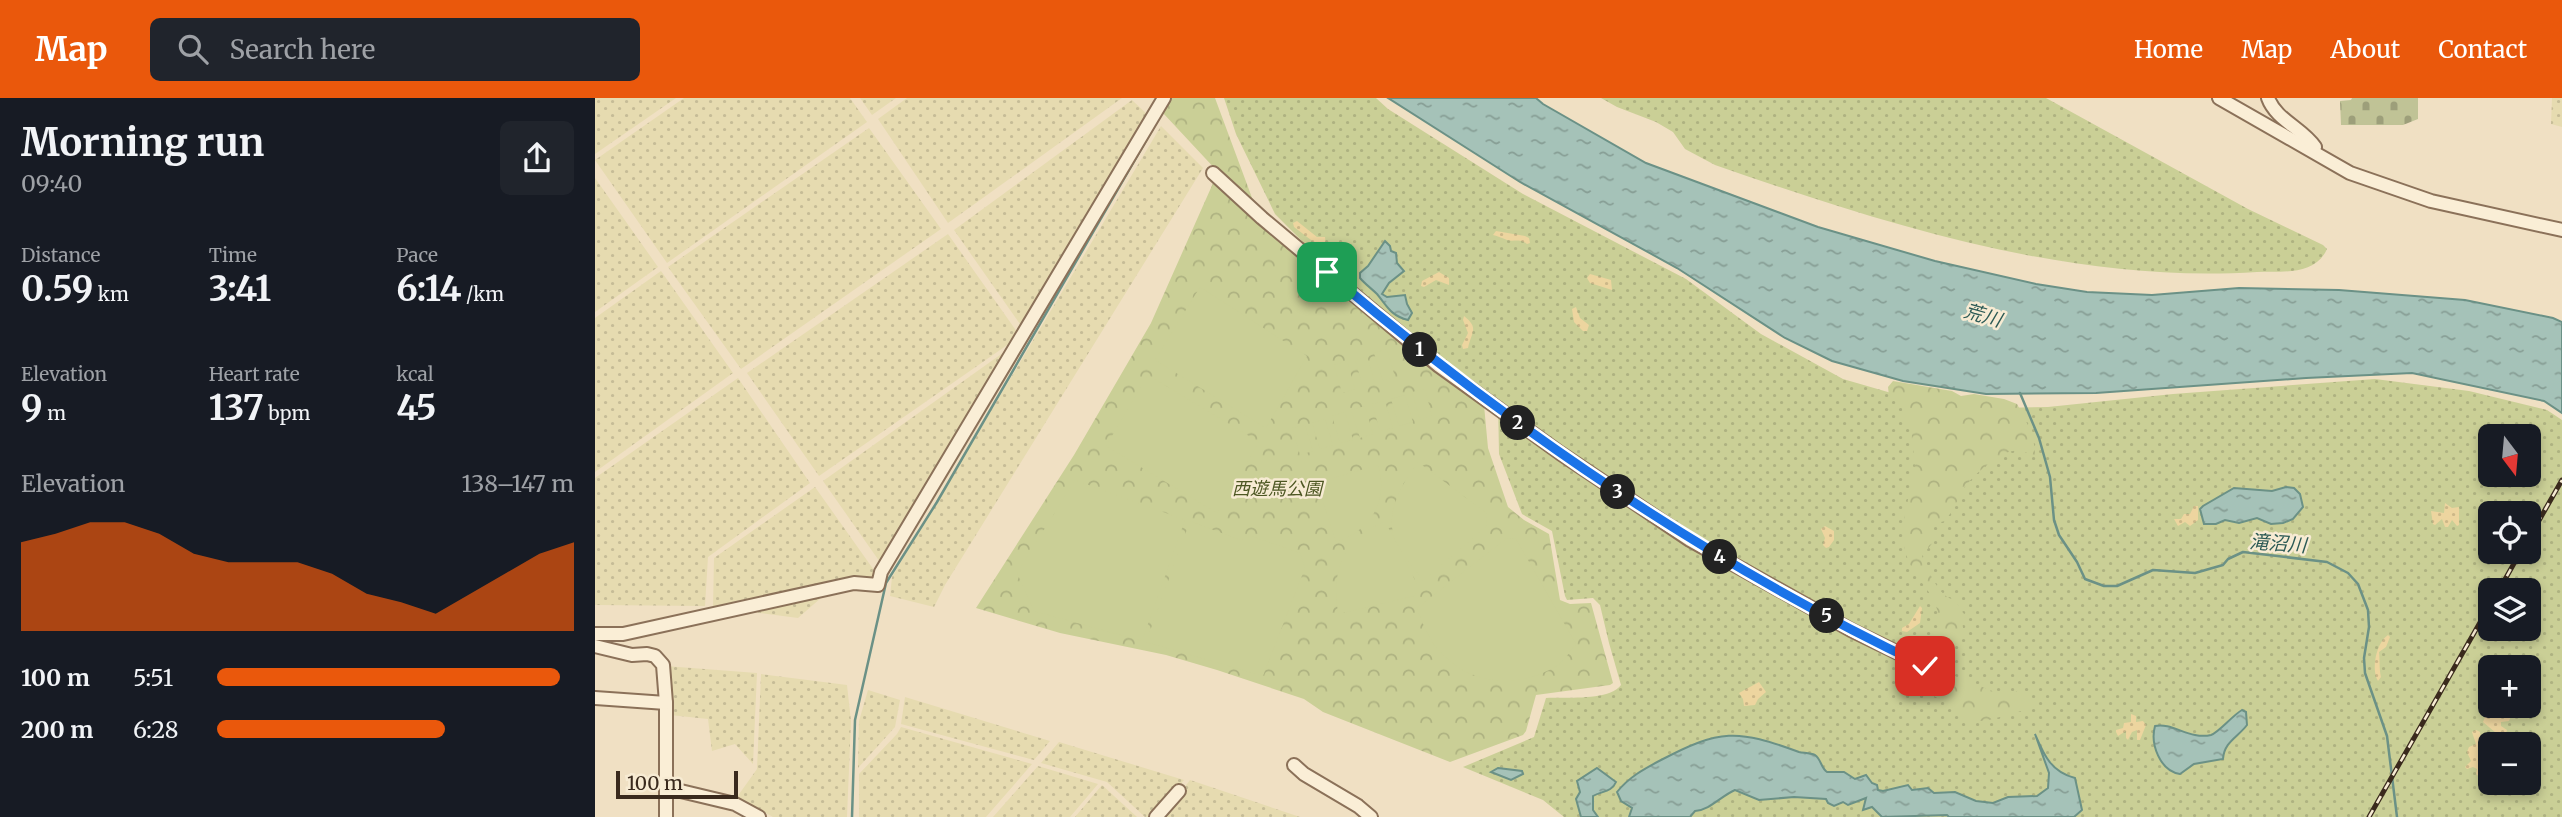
<!DOCTYPE html>
<html lang="en">
<head>
<meta charset="utf-8">
<style>
  :root { --surface:#171b24; --page:#20242c; --text:#f1f3f6; --muted:#9ea1a6; --accent:#ea580c }
  body { margin:0; font-family:Merriweather,"Noto Sans JP",serif; background:var(--page); color:var(--text); height:100vh; display:flex; flex-direction:column; font-size:26px; white-space:nowrap }
  * { box-sizing:border-box; margin:0 }
  p { font-size:23px; color:var(--muted) }
  .icon { flex:none; width:38px; height:38px; fill:none; stroke:currentColor; stroke-width:2; stroke-linecap:round; stroke-linejoin:round }
  .map { position:relative; flex:1; overflow:hidden }
  .panel { display:flex; flex-direction:column; background:var(--surface); width:595px }
  .panel>* { flex:none }
  .needle { width:46px; rotate:164deg }
  .tools { position:absolute; left:1883px; top:326px; display:grid; gap:14px }
  .tools a { display:grid; place-items:center; width:63px; height:63px; border-radius:10px; background:var(--surface); box-shadow:0 4px 10px #0003; font-size:35px }
  .scale { position:absolute; left:21px; bottom:18px; width:122px; box-sizing:border-box; padding-left:7px; border:4px solid #3a2a1d; border-top:0; font-size:19px; line-height:24px; white-space:nowrap; color:#3a2a1d; -webkit-text-stroke:5px #f7ebd3; paint-order:stroke }
  .pin { position:absolute; display:grid; place-items:center; width:60px; height:60px; color:#fff; margin:-30px; border-radius:14px; box-shadow:0 4px 10px #0006 }
  .km { position:absolute; width:35px; height:35px; margin:-18px; border-radius:50%; background:#222; color:#fff; font-size:19px; line-height:35px; text-align:center }
  .round { display:grid; place-items:center; flex:none; width:74px; height:74px; border-radius:10px; background:var(--page) }
  .headline { display:flex; align-items:center; justify-content:space-between; height:119px; padding:0 21px }
  h1 { font-size:38px; font-weight:700; line-height:52px }
  .metrics { display:grid; grid-template-columns:repeat(3,1fr); gap:10px; height:119px; padding:7px 21px }
  .metrics div { display:grid; align-content:center }
  .metrics b { font-size:35px; font-weight:700 }
  .metrics small { font-size:19px; font-weight:400 }
  .metrics p { font-size:19px }
  .chart { height:196px; padding:14px 21px }
  .chart p { display:flex; justify-content:space-between }
  .chart svg { width:100%; height:126px; margin-top:7px; fill:var(--accent); opacity:.7 }
  ul { padding:0 21px; list-style:none; font-size:23px }
  li { display:grid; grid-template-columns:112px 84px 1fr; align-items:center; height:52px }
  li i { height:18px; border-radius:9px; background:var(--accent) }
  header { display:flex; align-items:center; gap:42px; box-sizing:border-box; height:98px; padding:0 35px; background:var(--accent); color:#fff }
  header strong { font-size:33px }
  nav { display:flex; gap:38px; margin-inline-start:auto; font-size:24px }
  .search { width:490px; height:63px; background:var(--page); display:flex; align-items:center; gap:18px; box-sizing:border-box; padding:0 24px; border-radius:10px; color:var(--muted); font-size:26px }
  main { display:flex; flex:1; min-height:0 }
  .map>svg:first-child { display:block }
</style>
</head>
<body>
<header>
<strong>Map</strong>
<div class="search"><svg class="icon" aria-label="search" viewBox="0 0 24 24"><circle cx="10" cy="10" r="6"/><path d="M15 15l6 6"/></svg>Search here</div>
<nav><a>Home</a><a>Map</a><a>About</a><a>Contact</a></nav>
</header>
<main>
<section class="panel">
<div class="headline"><div><h1>Morning run</h1><p>09:40</p></div><a class="round"><svg class="icon" aria-label="share" viewBox="0 0 24 24"><path d="M12 15V3M7 8l5-5 5 5M5 13v7h14v-7"/></svg></a></div>
<div class="metrics">
<div><p>Distance</p><b>0.59<small> km</small></b></div>
<div><p>Time</p><b>3:41</b></div>
<div><p>Pace</p><b>6:14<small> /km</small></b></div>
</div>
<div class="metrics">
<div><p>Elevation</p><b>9<small> m</small></b></div>
<div><p>Heart rate</p><b>137<small> bpm</small></b></div>
<div><p>kcal</p><b>45</b></div>
</div>
<div class="chart"><p><span>Elevation</span>138–147 m</p>
<svg viewBox="0 0 160 44" preserveAspectRatio="none"><path d="M0 44V13L10 10L20 6L30 6L40 10L50 17L60 20L70 20L80 20L90 24L100 31L110 34L120 38L130 31L140 24L150 17L160 13V44z"/></svg>
</div>
<ul>
<li><b>100 m</b>5:51<i style="width:96%"></i></li>
<li><b>200 m</b>6:28<i style="width:64%"></i></li>
</ul>
</section>
<div class="map">
<svg width="1967" height="719" viewBox="0 0 1967 719">
  <defs>
    <pattern id="farmland-dots" width="8" height="8" patternUnits="userSpaceOnUse" patternTransform="scale(1.75)"><rect width="8" height="8" fill="#e6dbb0"/><path d="M2 2h.1M6 6h.1" fill="none" stroke="#c6bc97" stroke-width="1.8" stroke-linecap="round"/></pattern>
    <pattern id="grass-dots" width="8" height="8" patternUnits="userSpaceOnUse" patternTransform="scale(1.75)"><rect width="8" height="8" fill="#cacf96"/><path d="M2 2h.1M6 6h.1" fill="none" stroke="#aeb281" stroke-width="1.8" stroke-linecap="round"/></pattern>
    <pattern id="forest-crowns" width="20" height="18" patternUnits="userSpaceOnUse" patternTransform="scale(1.75)"><rect width="20" height="18" fill="#cacf96"/><path d="M2 6a3 3 0 1 1 6 0M12 15a3 3 0 1 1 6 0" fill="none" stroke="#aeb281"/></pattern>
    <pattern id="sand-dots" width="8" height="8" patternUnits="userSpaceOnUse" patternTransform="scale(1.75)"><rect width="8" height="8" fill="#edd59f"/><path d="M2 2h.1M6 6h.1" fill="none" stroke="#ccb788" stroke-width="1.8" stroke-linecap="round"/></pattern>
    <pattern id="cemetery-stones" width="16" height="16" patternUnits="userSpaceOnUse" patternTransform="scale(1.75)"><rect width="16" height="16" fill="#c0c396"/><path d="M2 7V4a2 2 0 0 1 4 0v3zM10 15v-3a2 2 0 0 1 4 0v3z" fill="#9d9f7a"/></pattern>
    <pattern id="water-ripples" width="26" height="14" patternUnits="userSpaceOnUse" patternTransform="scale(1.75)"><rect width="26" height="14" fill="#a5c2b8"/><path d="M2 4q2-2 4 0t4 0M15 11q2-2 4 0t4 0" fill="none" stroke="#879e95"/></pattern>
  </defs>
  <rect width="100%" height="100%" fill="#f0e0c3"/>
  <g fill="url(#farmland-dots)">
    <polygon points="0,0 81,0 0,56"/>
    <polygon points="89,0 255,0 272,24 72,165 0,62"/>
    <polygon points="265,0 301,0 277,17"/>
    <polygon points="312,0 527,0 353,125 283,21"/>
    <polygon points="1957,0 1967,0 1967,29 1956,26"/>
    <polygon points="537,2 556,20 427,229 359,132"/>
    <polygon points="566,28 608,70 350,487 339,509 295,498 297,479"/>
    <polygon points="274,30 346,131 146,271 73,169"/>
    <polygon points="0,80 63,169 0,214"/>
    <polygon points="353,136 425,238 224,378 152,275"/>
    <polygon points="66,173 138,275 0,374 0,220"/>
    <polygon points="419,247 287,467 228,383"/>
    <polygon points="143,280 215,385 113,459 110,508 0,507 0,380"/>
    <polygon points="220,389 281,475 276,484 250,479 203,520 118,509 119,460"/>
    <polygon points="70,568 162,575 158,666 140,646 117,653 113,621 75,617"/>
    <polygon points="166,576 252,587 256,623 252,719 178,719 142,699 162,671"/>
    <polygon points="273,592 305,602 300,629 263,670 264,623"/>
    <polygon points="310,599 455,643 439,662 306,626"/>
    <polygon points="306,629 437,666 391,719 264,719 264,676 302,636"/>
    <polygon points="464,644 589,682 558,719 550,719 512,684 446,665"/>
    <polygon points="443,668 503,686 475,719 398,719"/>
    <polygon points="595,682 705,719 567,719"/>
    <polygon points="507,687 542,719 480,719"/>
  </g>
  <g fill="url(#grass-dots)" fill-rule="evenodd">
    <path d="M629,0H781L793,11L928,96L1091,181L1166,236L1248,281L1317,301L1400,310L1453,309L1578,296L1780,281L1874,293L1952,312L1967,322V719H969L948,702L868,669L939,639L951,600C971,599 1014,603 1026,587L1014,545L1005,507L998,500L972,502L970,498L957,433L927,416L904,356L903,303L788,215L732,168L680,116L641,36ZM1895,338H1934V376H1895ZM1895,415H1934V453H1895ZM1895,492H1934V530H1895ZM1895,569H1934V607H1895ZM1895,646H1934V684H1895Z"/>
    <path d="M1006,0H1451L1653,111L1728,147L1732,151C1720,178 1687,173 1662,174C1476,186 1293,127 1120,67L1090,51L1078,34L1061,24L1022,9Z"/>
  </g>
  <g fill="url(#forest-crowns)">
    <polygon points="576,0 620,0 666,124 758,205 889,307 893,350 913,409 929,422 954,436 965,502 975,506 996,505 1018,585 1015,587 941,597 931,633 928,637 855,664 728,614 709,601 622,572 571,557 465,535 381,510 479,357 556,225 623,74 568,15"/>
    <path d="M1298,283L1357,293L1366,298L1379,296L1409,301L1422,306C1431,323 1440,338 1440,357C1434,356 1425,352 1418,353C1404,354 1373,381 1367,394C1362,404 1357,414 1350,423L1342,425L1337,431L1339,443L1327,458C1333,472 1344,500 1360,502L1369,516L1367,524L1369,535L1355,549L1342,571L1400,594L1416,597L1425,591L1433,597L1437,610L1394,622L1377,624C1356,610 1333,587 1307,591L1306,587L1300,583L1312,578H1331C1348,552 1352,521 1333,493C1322,477 1312,467 1309,447C1305,423 1316,396 1319,372C1322,358 1314,345 1318,330L1308,319L1307,304L1294,298L1293,289Z"/>
  </g>
  <g fill="url(#sand-dots)">
    <polygon points="702,123 722,139 730,139 731,149 725,151 720,145 699,129 698,125"/>
    <path d="M901,133L930,138L934,140L935,145L932,146C924,140 919,144 912,142C907,140 903,138 898,137Z"/>
    <polygon points="844,174 854,180 854,187 841,182 829,189 826,188 827,183"/>
    <polygon points="995,176 1016,182 1017,192 995,185 992,180"/>
    <polygon points="981,209 985,220 994,227 992,233 988,233 979,224 977,211"/>
    <path d="M869,218C884,230 877,233 873,250L868,251L867,247L873,235L868,222Z"/>
    <polygon points="1850,405 1857,410 1864,409 1864,427 1862,428 1857,422 1853,429 1850,429 1847,421 1840,427 1838,426 1836,413 1849,415"/>
    <polygon points="1599,408 1603,408 1603,422 1595,428 1590,424 1583,428 1579,421 1586,421 1589,416 1595,416"/>
    <polygon points="1230,428 1239,433 1239,442 1234,449 1231,450 1228,447 1230,440 1226,431"/>
    <polygon points="1325,508 1327,510 1325,525 1312,534 1307,533 1307,530 1314,526"/>
    <path d="M1793,537L1795,539L1791,549L1784,554C1785,563 1784,570 1786,579L1783,583C1776,571 1781,545 1793,537Z"/>
    <polygon points="1164,584 1171,594 1163,601 1160,607 1149,608 1148,601 1144,595"/>
    <path d="M1895,591C1895,599 1891,606 1897,611L1904,608L1905,616L1916,618L1914,623L1906,624V628L1912,632L1910,639L1901,635L1888,624L1892,614L1891,596Z"/>
    <polygon points="1536,616 1541,618 1541,624 1548,623 1551,627 1545,642 1542,642 1542,632 1537,634 1533,642 1531,640 1531,633 1523,638 1521,634 1521,632 1528,630 1529,625 1536,624"/>
    <polygon points="1881,632 1885,634 1886,641 1899,646 1895,647 1888,645 1885,648 1889,654 1895,652 1891,661 1895,666 1895,670 1888,670 1885,679 1881,676 1882,671 1878,669 1872,671 1870,669 1876,663 1872,654 1874,649 1881,646 1877,634"/>
  </g>
  <polygon fill="url(#cemetery-stones)" points="1757,0 1823,0 1823,21 1808,27 1746,27 1745,3 1756,2"/>
  <g fill="#cacf96">
    <polygon points="605,189 712,258 671,330 560,262"/>
    <polygon points="792,251 800,279 788,283 779,255"/>
    <polygon points="772,258 780,285 768,289 760,262"/>
    <polygon points="752,263 760,291 747,295 739,267"/>
    <polygon points="553,277 664,344 622,415 511,348"/>
    <polygon points="830,291 837,318 825,322 817,294"/>
    <polygon points="810,297 818,324 804,328 796,301"/>
    <polygon points="790,303 798,330 785,333 777,306"/>
    <polygon points="770,308 778,336 765,340 756,312"/>
    <polygon points="750,314 758,342 745,345 737,318"/>
    <polygon points="730,321 738,347 725,351 717,325"/>
    <polygon points="710,327 718,353 705,357 697,330"/>
    <path d="M823,364L891,415L892,428L828,483C819,469 802,452 798,435C792,410 809,383 823,364Z"/>
    <path d="M783,367C794,402 776,433 741,444L724,391L728,383Z"/>
    <polygon points="480,382 590,422 547,543 439,513 422,475"/>
    <polygon points="595,423 645,442 656,438 705,455 710,470 668,578 551,544"/>
    <path d="M790,423L824,490L819,498L748,515L743,514C736,470 749,442 790,423Z"/>
    <path d="M912,440L921,441L981,546C975,553 970,562 963,567C922,593 871,587 841,549C832,537 827,524 822,510Z"/>
  </g>
  <g fill="url(#water-ripples)" stroke="#6b9186" stroke-width="2">
    <polygon points="793,0 941,0 948,6 1051,65 1223,129 1340,163 1441,186 1492,194 1557,197 1644,190 1744,192 1870,202 1958,220 1967,224 1967,315 1949,303 1817,275 1711,280 1501,295 1391,296 1308,283 1237,263 1190,240 1082,170 925,84"/>
    <path d="M790,143L795,148L796,153L801,155L802,165L809,173L794,185L787,196L792,199L810,197L812,206L817,215L813,222C796,218 792,208 782,196C777,191 770,186 765,180V175L773,168Z"/>
    <polygon points="1691,389 1699,390 1705,396 1708,409 1698,421 1688,425 1676,426 1662,420 1644,425 1630,422 1621,426 1609,426 1605,411 1608,408 1639,390 1677,393"/>
    <path d="M1647,612L1651,614L1652,627C1643,639 1629,644 1628,661L1599,666L1585,676C1565,673 1555,646 1560,628C1577,624 1595,642 1616,637C1623,635 1638,617 1647,612Z"/>
    <path d="M1440,636C1449,657 1456,674 1480,680L1487,712L1479,719H1354L1352,717L1287,719L1277,709L1268,712L1271,700L1253,707L1248,704L1239,708L1233,705L1231,701L1199,699L1164,702L1140,692C1126,698 1115,712 1100,713L1095,719H1034L1037,710L1026,703L1022,694C1034,679 1049,671 1066,662C1125,631 1142,631 1204,654C1208,655 1215,655 1220,657C1226,661 1226,670 1232,674H1249L1260,681L1271,677L1277,685L1282,687L1283,692L1288,693L1313,687L1317,692L1333,690L1339,695L1360,694L1381,703L1398,705L1413,699L1442,698L1453,690L1454,675Z"/>
    <polygon points="903,670 927,673 928,676 916,682 896,674"/>
    <path d="M1002,670L1021,684C1017,694 1007,693 998,698V712L1003,719H986L981,701L985,694L982,683Z"/>
  </g>
  <g fill="none" stroke-linecap="round" stroke-linejoin="round">
    <g stroke="#6b9186" stroke-width="2.5">
      <polyline points="1425,295 1444,340 1455,379 1459,422 1464,437 1482,464 1490,481 1509,488 1522,488 1558,472 1600,475 1628,467 1633,461 1648,454 1732,464 1753,475 1763,486 1773,512 1774,529 1769,560 1770,575 1792,638 1802,719"/>
      <polyline points="257,719 260,622 291,485 342,404 564,20"/>
    </g>
    <defs>
      <g id="minor">
        <polyline points="1624,0 1755,75 1836,103 1967,132"/>
        <path d="M1673,0C1681,22 1707,30 1720,49"/>
        <polyline points="618,75 667,120 844,268 965,355 1095,442 1256,532 1330,568"/>
        <polyline points="0,536 28,536 259,485 283,487 286,474 569,0"/>
        <polyline points="0,548 37,557 52,556 60,558 68,567 71,605 71,719"/>
        <polyline points="0,600 71,605"/>
        <polyline points="699,667 709,676 763,708 776,719"/>
        <polyline points="73,690 140,706 164,719"/>
        <polyline points="561,719 584,693"/>
      </g>
    </defs>
    <use href="#minor" stroke="#8b7159" stroke-width="16"/>
    <use href="#minor" stroke="#faeed6" stroke-width="12"/>
    <defs>
      <g id="rail">
        <polyline points="1934,440 1967,382"/>
        <polyline points="1904,492 1926,453"/>
        <polyline points="1774,719 1895,507"/>
      </g>
    </defs>
    <use href="#rail" stroke="#3a2a1d" stroke-width="5"/>
    <use href="#rail" stroke="#f7ebd3" stroke-width="2.5" stroke-dasharray="8" stroke-linecap="butt"/>
  </g>
  <g fill="none" stroke-linecap="round" stroke-linejoin="round">
    <defs>
      <path id="route" d="M732,174C914,329 1113,465 1330,568"/>
    </defs>
    <use href="#route" stroke="#fff" stroke-width="14"/>
    <use href="#route" stroke="#1a73e8" stroke-width="9"/>
  </g>
  <g text-anchor="middle" dominant-baseline="central" stroke-width="5" stroke-linejoin="round" paint-order="stroke">
    <g font-size="18" font-style="italic" fill="#4d5723" stroke="#f7ebd3">
      <text x="682" y="390">西遊馬公園</text>
    </g>
    <g font-size="19" font-style="italic" fill="#2c5a55" stroke="#f7ebd3">
      <text transform="translate(1388 217) rotate(16)">荒川</text>
      <text transform="translate(1683 445) rotate(4)">滝沼川</text>
    </g>
  </g>
</svg>
<div class="tools">
<a><svg class="needle" viewBox="-14 -14 28 28"><path d="M0-13l5 13h-10z" fill="#e53935"/><path d="M0 13l5-13h-10z" fill="#9ea1a6"/></svg></a>
<a><svg class="icon" aria-label="locate" viewBox="0 0 24 24"><circle cx="12" cy="12" r="6"/><path d="M12 2v4M12 18v4M2 12h4M18 12h4"/></svg></a>
<a><svg class="icon" aria-label="layers" viewBox="0 0 24 24"><path d="M12 4l9 5-9 5-9-5zM3 14l9 5 9-5"/></svg></a>
<a>+</a>
<a>−</a>
</div>
<div class="scale">100 m</div>
<div class="pin" style="left:732px;top:174px;background:#1e9e55"><svg class="icon" aria-label="arrive" viewBox="0 0 24 24"><path d="M6 21V4h12l-3 4 3 4H6"/></svg></div>
<div class="pin" style="left:1330px;top:568px;background:#d93025"><svg class="icon" aria-label="check" viewBox="0 0 24 24"><path d="M5 12l5 5 9-10"/></svg></div>
<b class="km" style="left:825px;top:252px">1</b>
<b class="km" style="left:923px;top:325px">2</b>
<b class="km" style="left:1023px;top:394px">3</b>
<b class="km" style="left:1125px;top:459px">4</b>
<b class="km" style="left:1232px;top:518px">5</b>
</div>
</main>
</body>
</html>
